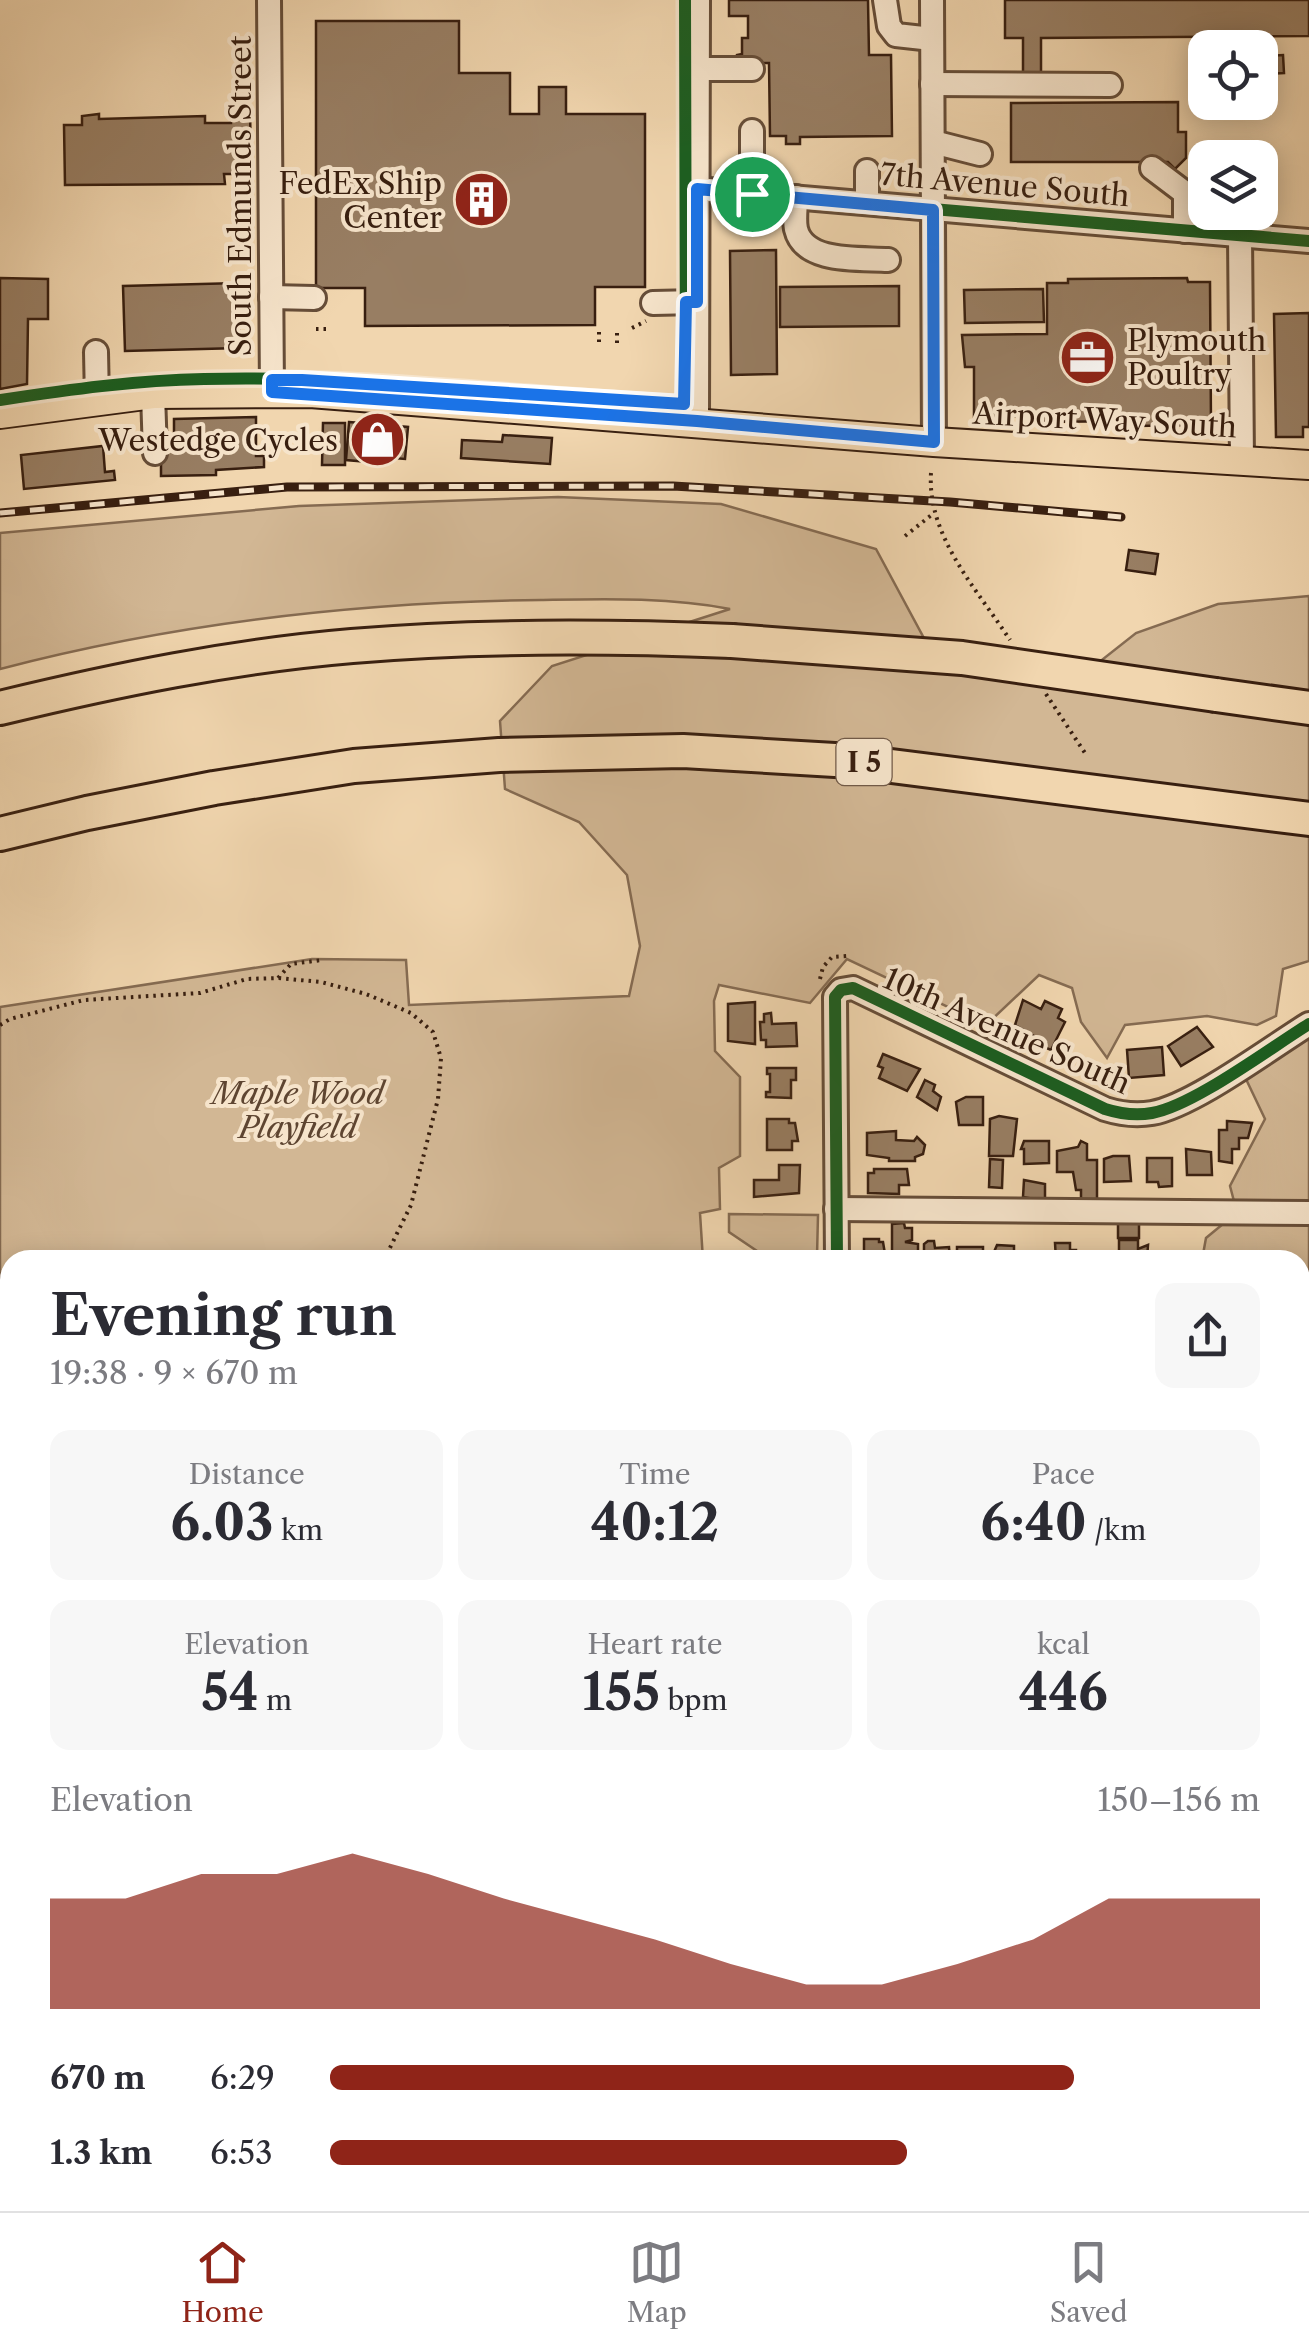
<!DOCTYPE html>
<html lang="en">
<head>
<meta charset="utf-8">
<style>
  :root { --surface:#fff; --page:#f7f7f7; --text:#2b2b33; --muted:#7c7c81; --line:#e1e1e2; --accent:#8f2418 }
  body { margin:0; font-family:"Libre Caslon Text",serif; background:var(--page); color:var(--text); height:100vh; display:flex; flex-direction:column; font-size:38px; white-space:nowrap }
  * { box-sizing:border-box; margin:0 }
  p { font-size:32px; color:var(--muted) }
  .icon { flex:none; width:55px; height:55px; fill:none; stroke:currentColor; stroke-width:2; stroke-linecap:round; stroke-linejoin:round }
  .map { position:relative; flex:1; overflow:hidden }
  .details { position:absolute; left:0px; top:1250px; width:1310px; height:962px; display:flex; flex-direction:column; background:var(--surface); border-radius:30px 30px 0 0; box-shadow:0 5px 25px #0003 }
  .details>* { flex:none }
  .fabs { position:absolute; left:1188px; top:30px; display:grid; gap:20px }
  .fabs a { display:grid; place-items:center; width:90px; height:90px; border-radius:20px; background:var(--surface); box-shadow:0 5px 25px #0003; font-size:50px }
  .pin { position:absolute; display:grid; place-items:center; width:85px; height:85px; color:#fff; margin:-42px; border:5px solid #fff; border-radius:50%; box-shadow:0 2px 10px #0007 }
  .round { display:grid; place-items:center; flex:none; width:105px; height:105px; border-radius:20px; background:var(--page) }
  .headline { display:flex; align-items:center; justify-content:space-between; height:170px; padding:0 50px }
  h1 { font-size:55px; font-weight:700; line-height:75px }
  .stats { display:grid; grid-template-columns:repeat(3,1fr); gap:15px; height:170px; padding:10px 50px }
  .stats div { display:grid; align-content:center; border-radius:20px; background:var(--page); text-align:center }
  .stats b { font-size:50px; font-weight:700 }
  .stats small { font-size:28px; font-weight:400 }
  .stats p { font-size:28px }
  .chart { height:280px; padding:20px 50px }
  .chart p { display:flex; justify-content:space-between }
  .chart svg { width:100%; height:180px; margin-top:10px; fill:var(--accent); opacity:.7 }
  ul { padding:0 50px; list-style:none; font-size:32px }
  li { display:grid; grid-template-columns:160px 120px 1fr; align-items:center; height:75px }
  li i { height:25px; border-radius:12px; background:var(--accent) }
  .dock { display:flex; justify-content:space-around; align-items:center; height:140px; border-top:2px solid var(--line); background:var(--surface); font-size:28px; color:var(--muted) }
  .dock a { display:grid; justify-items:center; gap:5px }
  .dock .active { color:var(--accent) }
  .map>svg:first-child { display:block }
</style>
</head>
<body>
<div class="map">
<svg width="1309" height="2211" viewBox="0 0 1309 2211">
  <rect width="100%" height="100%" fill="#f1d6af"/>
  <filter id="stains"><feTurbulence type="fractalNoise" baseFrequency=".002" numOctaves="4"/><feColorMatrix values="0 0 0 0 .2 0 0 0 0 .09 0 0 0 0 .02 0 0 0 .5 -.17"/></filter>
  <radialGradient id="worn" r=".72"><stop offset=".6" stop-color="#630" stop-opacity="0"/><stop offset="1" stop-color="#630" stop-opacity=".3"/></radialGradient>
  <g fill="#d2b794" stroke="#856b52" stroke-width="2.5">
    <path d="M558,497L721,504L876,549L939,666L1074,682L1136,633L1218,604L1309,596V961L1283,969L1276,1016L1257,1025L1207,1016L1125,1025L1107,1058L1081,1022L1072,988L1039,975L986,1025L847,959L810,1003L719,985L714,1001L715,1051L740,1077V1156L719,1168L720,1209L700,1213L703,1260H10V1477L0,1474V1007L312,959L406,960L409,1005L629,996L640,946L627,875L579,822L505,789L500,721L552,666L730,609C668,597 603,599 541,600C359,602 176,623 0,669V533L299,506Z"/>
    <polygon points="1309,1038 1309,1206 1235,1205 1230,1186 1265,1119 1245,1077"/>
    <polygon points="729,1214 818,1215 817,1256 763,1255 729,1232"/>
    <polygon points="1229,1219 1309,1221 1309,1311 1300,1311 1300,1260 1202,1260 1206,1238"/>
  </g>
  <g fill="#987e63" stroke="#381f10" stroke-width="2.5">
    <polygon points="729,0 868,0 869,55 891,55 892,136 800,137 800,144 786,144 786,136 770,136 769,63 737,63 737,55 742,54 742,38 748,38 748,16 729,16"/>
    <polygon points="1005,0 1309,0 1309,36 1041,38 1041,77 1023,77 1023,38 1005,38"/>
    <polygon points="316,21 459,21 459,73 510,73 510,114 539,114 539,87 566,87 566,114 645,114 645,287 595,287 595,325 365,326 365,288 316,288"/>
    <polygon points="1283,55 1284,73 1264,74 1264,56"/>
    <polygon points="1178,102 1178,132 1186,132 1186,158 1175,169 1168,162 1011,162 1011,103"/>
    <polygon points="231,107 250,107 251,174 224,174 225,184 65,185 64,125 82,125 82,116 99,114 99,119 205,116 205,123 231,123"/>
    <polygon points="776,250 777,374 731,375 730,251"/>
    <polygon points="0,278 48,279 48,319 28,319 27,384 0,389"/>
    <polygon points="1187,278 1188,282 1210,282 1211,425 1131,426 1130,421 1042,422 1041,416 974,417 974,367 965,367 962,335 1047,334 1047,283 1068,283 1068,279"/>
    <polygon points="239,283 240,348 125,351 123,286"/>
    <polygon points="899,286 899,326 780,327 780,287"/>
    <polygon points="1043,289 1044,322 965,323 964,290"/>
    <polygon points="1309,313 1309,427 1303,427 1303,437 1276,437 1274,314"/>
    <polygon points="256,417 256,456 264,456 264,467 216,470 216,475 161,476 161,442 174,441 174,419"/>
    <polygon points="349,422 408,427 405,459 381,457 380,463 346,460"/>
    <polygon points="323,423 345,423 345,465 322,465"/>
    <polygon points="503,435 552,438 550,464 461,458 462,440 502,442"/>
    <polygon points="103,446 105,472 114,471 115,480 24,489 21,455"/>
    <polygon points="1129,550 1158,554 1155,574 1126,570"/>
    <polygon points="1023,1000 1041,1009 1045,1001 1062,1009 1058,1018 1065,1022 1051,1050 1044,1047 1046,1043 1015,1025"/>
    <polygon points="755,1002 755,1044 728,1041 728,1004"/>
    <polygon points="771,1013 772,1024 796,1023 797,1046 766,1047 766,1040 761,1040 760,1022 764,1022 764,1014"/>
    <polygon points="1197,1027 1213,1047 1181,1066 1168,1046"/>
    <polygon points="1162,1047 1164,1075 1129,1078 1127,1050"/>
    <polygon points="883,1054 920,1069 907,1091 879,1078 883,1068 878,1066"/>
    <polygon points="767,1068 796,1068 796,1080 791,1080 791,1098 766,1097 766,1092 770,1092 770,1074 767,1074"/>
    <polygon points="925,1080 935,1085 933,1091 941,1097 937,1110 917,1097"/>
    <polygon points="966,1097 983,1097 983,1125 959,1125 956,1102"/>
    <polygon points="999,1116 1017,1119 1013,1156 989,1156 990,1119"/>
    <polygon points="767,1119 789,1119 789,1123 795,1123 798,1141 792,1141 792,1150 767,1150"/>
    <polygon points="1227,1121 1252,1123 1248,1138 1239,1138 1239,1149 1232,1149 1232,1163 1219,1161 1219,1130 1227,1130"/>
    <polygon points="896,1131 896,1140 914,1141 917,1137 925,1145 923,1154 915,1157 915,1161 889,1161 889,1158 867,1155 867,1133"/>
    <polygon points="1024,1141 1049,1141 1049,1163 1024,1164 1024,1149 1021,1149"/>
    <polygon points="1081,1141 1087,1144 1087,1160 1097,1160 1097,1204 1081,1204 1081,1190 1076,1190 1073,1172 1057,1172 1057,1151 1078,1147"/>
    <polygon points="1186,1149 1211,1152 1212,1175 1187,1175"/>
    <polygon points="1113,1156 1129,1156 1131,1181 1104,1182 1104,1159"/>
    <polygon points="1147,1158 1172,1158 1172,1186 1159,1187 1158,1182 1147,1182"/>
    <polygon points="990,1159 1003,1160 1002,1188 989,1187"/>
    <polygon points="779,1165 800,1165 799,1193 754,1197 754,1180 779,1180"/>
    <polygon points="874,1169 907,1169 909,1185 899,1185 899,1194 868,1193 868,1173 874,1173"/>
    <polygon points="1024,1180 1045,1184 1045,1201 1023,1197"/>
    <rect x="1118" y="1219" width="21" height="19"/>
    <polygon points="904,1223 905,1228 912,1228 912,1240 905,1242 918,1244 918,1260 892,1260 892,1224"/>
    <polygon points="864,1239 879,1239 879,1242 883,1242 886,1260 864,1260"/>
    <polygon points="1119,1240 1138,1240 1138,1249 1148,1245 1147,1260 1119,1260"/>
    <polygon points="928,1241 934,1241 935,1248 949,1247 950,1260 924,1260 924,1244"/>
    <polygon points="1055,1243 1070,1243 1070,1250 1076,1250 1076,1259 1081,1260 1056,1260"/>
    <polygon points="997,1245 1014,1246 1014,1260 989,1260 989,1252 994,1252"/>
    <rect x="957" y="1247" width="26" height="13"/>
    <polygon points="0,1870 3,1870 3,1902 10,1902 10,1922 0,1922"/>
    <polygon points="1300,2026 1309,2027 1309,2055 1300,2054"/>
    <polygon points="1300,2133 1309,2134 1309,2167 1302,2167 1300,2163"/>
    <polygon points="0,2153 10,2154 10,2179 0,2179"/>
  </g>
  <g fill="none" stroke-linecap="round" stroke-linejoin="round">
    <defs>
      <g id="minor">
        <polyline points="269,0 272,391"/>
        <polyline points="885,0 889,26 896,35 932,39"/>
        <polyline points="932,0 934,442"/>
        <polyline points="697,69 752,69"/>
        <polyline points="932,84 1110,85"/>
        <polyline points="752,131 752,193"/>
        <polyline points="933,142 980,154"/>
        <polyline points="1152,168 1185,193 1185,231"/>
        <polyline points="867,171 867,203"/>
        <polyline points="697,189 1309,241"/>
        <path d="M796,197C796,207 794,220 796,229C804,264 861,258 888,260"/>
        <polyline points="1240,235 1242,461"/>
        <polyline points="271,297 314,298"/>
        <polyline points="653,303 697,302"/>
        <polyline points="96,352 97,400"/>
        <polyline points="153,394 155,453"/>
        <polyline points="697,421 698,0"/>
        <polyline points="836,1209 1309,1213"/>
        <path d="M837,1260L835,997L841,990L853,988L1105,1109C1121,1114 1135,1116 1152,1113C1193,1106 1270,1048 1309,1024"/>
        <polyline points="1300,1324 1309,1325"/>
        <polyline points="1300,1451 1309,1451"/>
        <polyline points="0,1492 10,1494"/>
        <polyline points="1300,1580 1309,1580"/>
        <polyline points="0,1616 10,1616"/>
        <polyline points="1300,1711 1309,1711"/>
        <polyline points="0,1832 10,1832"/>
        <polyline points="1300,1842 1309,1842"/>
        <polyline points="1300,1967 1309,1968"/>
        <polyline points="1300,2092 1309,2092"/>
        <polyline points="837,2205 1309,2211"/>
        <polyline points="390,2211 390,2202"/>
        <polyline points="533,2211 540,2202"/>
      </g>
      <polyline id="major" points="0,414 153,394 310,393 934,442 1309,465"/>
      <g id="highway">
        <polyline points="1216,695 1309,708"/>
        <path d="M0,708C116,680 233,656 352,646C479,635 605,636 732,641"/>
        <polyline points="0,834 87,813 214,788 354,766 499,755 683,751 852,761 1309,819"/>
      </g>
    </defs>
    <use href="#minor" stroke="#664d38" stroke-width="28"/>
    <use href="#major" stroke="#381f10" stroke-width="32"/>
    <use href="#highway" stroke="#381f10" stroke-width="38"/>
    <g stroke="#381f10" stroke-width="4" stroke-dasharray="2.5 5" stroke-linecap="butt">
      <polyline points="632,328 646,321"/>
      <polyline points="316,329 326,329"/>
      <polyline points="599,332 599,346"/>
      <polyline points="617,333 617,346"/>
      <path d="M931,473C927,536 976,588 1010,640"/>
      <polyline points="905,536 934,513"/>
      <polyline points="1046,694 1087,756"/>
      <polyline points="278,978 291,964 322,960"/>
      <polyline points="820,979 823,967 832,957 847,956"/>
      <polyline points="0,1025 10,1019 84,1000 200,993 247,979 278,978 321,982 366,994 411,1013 433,1032 441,1058 438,1099 411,1205 384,1260"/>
      <polyline points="0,1286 10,1290"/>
      <polyline points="0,1324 10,1331"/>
      <polyline points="1,1325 10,1308"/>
    </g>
    <use href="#minor" stroke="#f6e4cb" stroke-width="22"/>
    <use href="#major" stroke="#f1d6af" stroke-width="28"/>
    <use href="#highway" stroke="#f1d6af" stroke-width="32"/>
    <defs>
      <polyline id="rail" points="0,513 287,487 673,486 950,502 1121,517"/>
    </defs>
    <use href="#rail" stroke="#381f10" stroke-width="9"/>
    <use href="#rail" stroke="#f6e4cb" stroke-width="5" stroke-dasharray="15" stroke-linecap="butt"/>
    <defs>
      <polyline id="highway-bridge" points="732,641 962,658 1216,695"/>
    </defs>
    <use href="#highway-bridge" stroke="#381f10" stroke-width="38" stroke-linecap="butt"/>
    <use href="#highway-bridge" stroke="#f1d6af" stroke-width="32"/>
    <defs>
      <g id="cycleway">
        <polyline points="697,189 1309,241"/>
        <path d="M0,400C67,390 136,380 204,379C364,375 524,395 684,404L686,391L685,0"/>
        <path d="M837,1260L835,997L841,990L853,988L1105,1109C1121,1114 1135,1116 1152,1113C1193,1106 1270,1048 1309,1024"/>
      </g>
    </defs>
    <use href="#cycleway" stroke="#f6e4cb" stroke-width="19"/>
    <use href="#cycleway" stroke="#1b5e20" stroke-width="12"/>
  </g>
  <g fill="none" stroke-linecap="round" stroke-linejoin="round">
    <defs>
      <polygon id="route" points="697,189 933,210 934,442 697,421 272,392 272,380 302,380 684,404 686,302 697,302"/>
    </defs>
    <use href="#route" stroke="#fff" stroke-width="20"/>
    <use href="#route" stroke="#1a73e8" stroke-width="12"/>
  </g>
  <defs>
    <symbol id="building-disc" viewBox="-11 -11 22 22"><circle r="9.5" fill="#8f2418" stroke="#f6e4cb"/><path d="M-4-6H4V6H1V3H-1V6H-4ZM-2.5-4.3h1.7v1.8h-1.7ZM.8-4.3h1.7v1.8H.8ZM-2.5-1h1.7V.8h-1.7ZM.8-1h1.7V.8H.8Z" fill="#fff"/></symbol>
    <symbol id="office-disc" viewBox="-11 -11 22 22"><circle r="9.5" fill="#8f2418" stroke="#f6e4cb"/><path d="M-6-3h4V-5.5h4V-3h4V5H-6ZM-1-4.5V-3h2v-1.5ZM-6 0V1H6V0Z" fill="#fff"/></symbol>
    <symbol id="shop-disc" viewBox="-11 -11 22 22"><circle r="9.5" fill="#8f2418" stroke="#f6e4cb"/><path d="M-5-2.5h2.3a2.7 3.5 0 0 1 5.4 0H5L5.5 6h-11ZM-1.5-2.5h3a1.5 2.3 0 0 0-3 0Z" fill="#fff"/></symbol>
  </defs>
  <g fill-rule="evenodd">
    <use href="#building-disc" x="450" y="168" width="63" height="63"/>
    <use href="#office-disc" x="1056" y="326" width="63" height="63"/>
    <use href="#shop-disc" x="346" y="408" width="63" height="63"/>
  </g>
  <g text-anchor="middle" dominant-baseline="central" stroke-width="8" stroke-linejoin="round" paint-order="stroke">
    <rect fill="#f6e4cb" stroke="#715a48" stroke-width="2.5" x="836.5" y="739" width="55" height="46" rx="8"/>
    <g font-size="28" font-weight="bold" fill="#381f10">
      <text x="864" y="762">I 5</text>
    </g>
    <g font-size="30" fill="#381f10" stroke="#f6e4cb" text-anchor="end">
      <text x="442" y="183">FedEx Ship<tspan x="442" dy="34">Center</tspan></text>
      <text x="1127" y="340" text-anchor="start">Plymouth<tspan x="1127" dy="34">Poultry</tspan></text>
      <text x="338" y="440">Westedge Cycles</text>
    </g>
    <g font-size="30" fill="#381f10" stroke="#f6e4cb">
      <text transform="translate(1005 185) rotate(5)">7th Avenue South</text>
      <text transform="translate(240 196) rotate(-90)">South Edmunds Street</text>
      <text transform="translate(1105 420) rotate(3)">Airport Way South</text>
      <text transform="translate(1007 1031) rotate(24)">10th Avenue South</text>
    </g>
    <g font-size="30" font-style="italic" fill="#5e4531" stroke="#f6e4cb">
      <text x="298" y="1093">Maple Wood<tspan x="298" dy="34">Playfield</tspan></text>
    </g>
  </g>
  <rect width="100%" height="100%" filter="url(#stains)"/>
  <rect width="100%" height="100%" fill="url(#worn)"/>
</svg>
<div class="fabs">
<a><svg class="icon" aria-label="locate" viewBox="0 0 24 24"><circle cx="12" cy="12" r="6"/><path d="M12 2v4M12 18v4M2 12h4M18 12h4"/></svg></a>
<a><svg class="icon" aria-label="layers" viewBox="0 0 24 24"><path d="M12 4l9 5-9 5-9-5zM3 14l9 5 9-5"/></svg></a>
</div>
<div class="pin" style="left:752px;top:194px;background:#1e9e55"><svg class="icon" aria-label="arrive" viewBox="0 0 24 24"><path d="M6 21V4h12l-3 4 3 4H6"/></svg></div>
<section class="details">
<div class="headline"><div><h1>Evening run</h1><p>19:38 · 9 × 670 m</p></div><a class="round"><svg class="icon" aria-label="share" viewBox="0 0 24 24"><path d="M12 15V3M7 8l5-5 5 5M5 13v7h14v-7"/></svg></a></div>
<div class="stats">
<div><p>Distance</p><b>6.03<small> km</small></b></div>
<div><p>Time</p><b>40:12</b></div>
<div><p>Pace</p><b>6:40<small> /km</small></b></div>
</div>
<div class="stats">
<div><p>Elevation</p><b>54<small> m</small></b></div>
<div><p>Heart rate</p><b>155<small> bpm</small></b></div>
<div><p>kcal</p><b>446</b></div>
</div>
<div class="chart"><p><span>Elevation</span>150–156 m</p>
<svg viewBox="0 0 160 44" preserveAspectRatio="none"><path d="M0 44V17L10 17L20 11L30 11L40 6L50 11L60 17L70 22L80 27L90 33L100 38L110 38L120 33L130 27L140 17L150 17L160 17V44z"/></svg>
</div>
<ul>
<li><b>670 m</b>6:29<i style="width:80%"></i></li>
<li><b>1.3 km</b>6:53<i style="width:62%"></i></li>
</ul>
</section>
</div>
<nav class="dock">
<a class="active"><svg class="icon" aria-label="home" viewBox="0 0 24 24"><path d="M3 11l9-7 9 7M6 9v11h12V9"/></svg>Home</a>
<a><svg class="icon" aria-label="map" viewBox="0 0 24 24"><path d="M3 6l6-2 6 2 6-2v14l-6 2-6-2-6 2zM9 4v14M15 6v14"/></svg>Map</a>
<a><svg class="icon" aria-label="saved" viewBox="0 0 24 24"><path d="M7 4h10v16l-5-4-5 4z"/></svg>Saved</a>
</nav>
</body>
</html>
